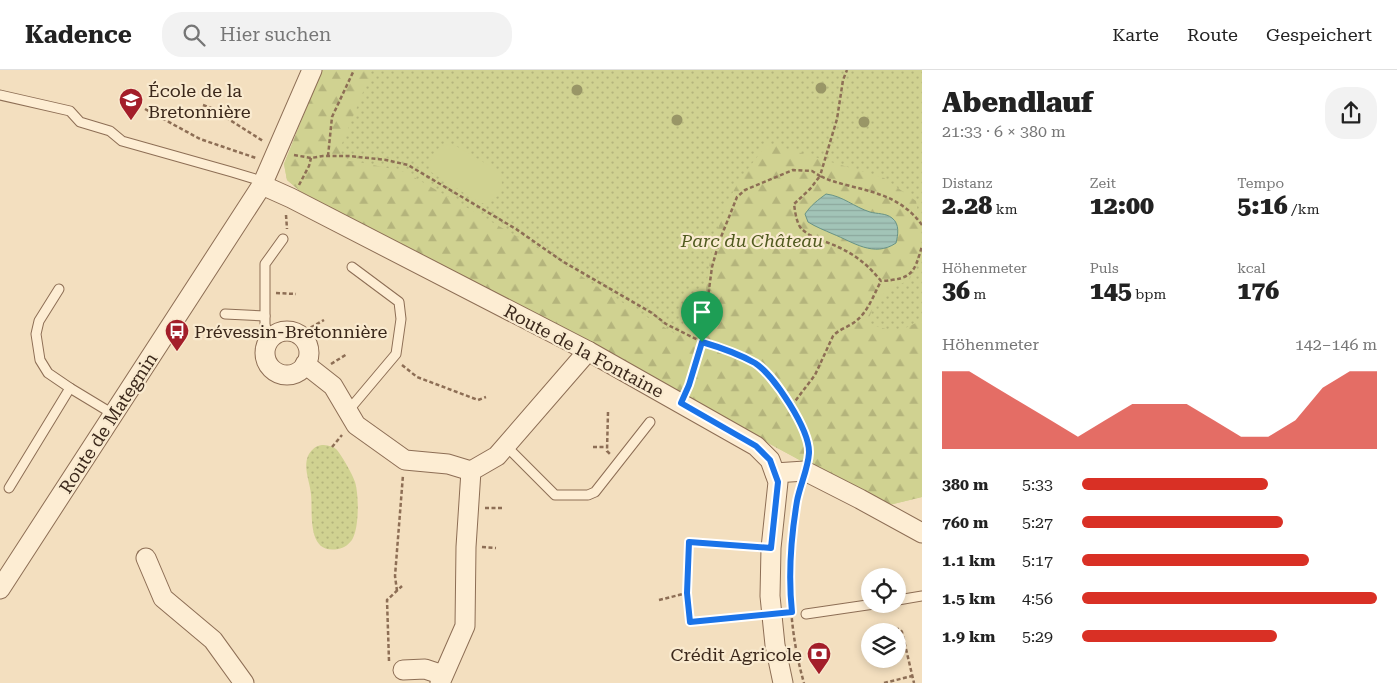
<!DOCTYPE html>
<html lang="de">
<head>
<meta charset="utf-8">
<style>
  :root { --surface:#fff; --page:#f2f2f2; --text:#222; --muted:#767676; --line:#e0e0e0; --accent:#d93025 }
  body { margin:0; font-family:"Roboto Serif",serif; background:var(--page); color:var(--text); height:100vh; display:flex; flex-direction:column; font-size:19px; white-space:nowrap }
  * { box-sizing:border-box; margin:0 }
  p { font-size:16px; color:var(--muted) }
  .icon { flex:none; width:28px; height:28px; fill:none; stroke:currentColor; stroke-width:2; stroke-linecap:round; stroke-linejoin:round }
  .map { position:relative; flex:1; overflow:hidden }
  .sheet { display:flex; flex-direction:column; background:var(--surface); width:475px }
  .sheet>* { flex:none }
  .fabs { position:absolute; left:861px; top:498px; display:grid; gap:10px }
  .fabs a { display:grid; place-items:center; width:45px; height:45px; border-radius:50%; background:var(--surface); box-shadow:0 2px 8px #0003; font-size:25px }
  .pin { position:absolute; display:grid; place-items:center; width:42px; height:42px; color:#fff; margin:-51px -21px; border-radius:50% 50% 50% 0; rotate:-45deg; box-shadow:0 0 5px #0007 }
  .pin .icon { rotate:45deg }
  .round { display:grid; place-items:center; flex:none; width:52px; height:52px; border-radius:20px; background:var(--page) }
  .overview { display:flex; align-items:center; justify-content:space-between; height:85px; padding:0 20px }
  h1 { font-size:28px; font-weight:800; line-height:38px }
  .figures { display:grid; grid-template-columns:repeat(3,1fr); gap:8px; height:85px; padding:5px 20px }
  .figures div { display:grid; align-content:center }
  .figures b { font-size:25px; font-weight:800 }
  .figures small { font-size:14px; font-weight:400 }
  .figures p { font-size:14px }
  .chart { height:140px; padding:10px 20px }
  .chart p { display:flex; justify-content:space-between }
  .chart svg { width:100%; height:90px; margin-top:5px; fill:var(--accent); opacity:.7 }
  ul { padding:0 20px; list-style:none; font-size:16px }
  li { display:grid; grid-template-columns:80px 60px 1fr; align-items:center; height:38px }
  li i { height:12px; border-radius:6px; background:var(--accent) }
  header { display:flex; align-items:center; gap:30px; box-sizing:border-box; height:70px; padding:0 25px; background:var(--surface); border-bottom:1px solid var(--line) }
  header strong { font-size:24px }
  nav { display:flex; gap:28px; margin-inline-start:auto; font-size:18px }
  .search { width:350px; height:45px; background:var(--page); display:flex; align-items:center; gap:12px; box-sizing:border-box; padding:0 18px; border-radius:20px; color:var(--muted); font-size:19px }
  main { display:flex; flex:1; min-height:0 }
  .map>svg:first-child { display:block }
</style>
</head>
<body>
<header>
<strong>Kadence</strong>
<div class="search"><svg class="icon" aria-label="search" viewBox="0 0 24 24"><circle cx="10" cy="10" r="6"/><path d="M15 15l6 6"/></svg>Hier suchen</div>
<nav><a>Karte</a><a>Route</a><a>Gespeichert</a></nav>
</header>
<main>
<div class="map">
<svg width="922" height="613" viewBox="0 0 922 613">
  <defs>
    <pattern id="grass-dots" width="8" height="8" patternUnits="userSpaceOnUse" patternTransform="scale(1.25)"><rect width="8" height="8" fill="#d0d291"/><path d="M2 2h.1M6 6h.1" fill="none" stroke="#b4b47c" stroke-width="1.8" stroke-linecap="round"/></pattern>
    <pattern id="forest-firs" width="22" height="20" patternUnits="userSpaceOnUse" patternTransform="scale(1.25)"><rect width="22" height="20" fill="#d0d291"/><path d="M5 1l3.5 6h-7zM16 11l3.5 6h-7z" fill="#b4b47c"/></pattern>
    <pattern id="water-rules" width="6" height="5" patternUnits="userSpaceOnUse" patternTransform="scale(1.25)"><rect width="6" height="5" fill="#a2c4b7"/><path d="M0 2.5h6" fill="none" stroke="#8ca89d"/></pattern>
  </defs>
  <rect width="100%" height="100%" fill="#f3dfbf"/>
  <g fill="url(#grass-dots)">
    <polygon points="322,0 922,0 922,427 885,436 300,121 287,110 284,94"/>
    <path d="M322,375C326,375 333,376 336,379C341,384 353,405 355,412C359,425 359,456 353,468C350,474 344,478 338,479C306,485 313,442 311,424C310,412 303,398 308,386C311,380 315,376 322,375Z"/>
  </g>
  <path fill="url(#forest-firs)" d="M322,0H372L341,76L342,90L364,93L405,102L558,190L603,221L679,266L693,242V223L706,221C709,188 717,154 732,124C741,106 757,88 768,73L884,108L916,131C922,165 922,179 909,211L890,217L874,234L867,254L897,262L922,250V427L885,436L300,121L287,110L284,94Z"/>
  <path fill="#d0d291" d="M445,74L456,76L495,99L501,106L502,115L501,124L487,133H480L431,102C429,89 432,81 445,74Z"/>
  <path fill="url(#water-rules)" stroke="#689385" d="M826,124C843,126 854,137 870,142C877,144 886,143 892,148C900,154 898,165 896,173C874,188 853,172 833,164C824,160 816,157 808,152L805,144C811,135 818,130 826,124Z"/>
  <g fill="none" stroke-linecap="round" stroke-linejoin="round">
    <defs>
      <g id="service">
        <polyline points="0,25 70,41 80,52 110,61 122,71 232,102 255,109 262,115"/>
        <polyline points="59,219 39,251 36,264 40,290 48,303 70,318 113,344"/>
        <polyline points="225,244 265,246"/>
        <polyline points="268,271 265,254 265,194 283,169"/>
        <polyline points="348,341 396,284 401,249 399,232 352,197"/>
        <polyline points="506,376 555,425 588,425 595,422 650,352"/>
        <polyline points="9,418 70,318"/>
        <polyline points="898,530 922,526"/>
        <polyline points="806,544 874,534"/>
      </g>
      <g id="minor">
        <polyline points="262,115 291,128 588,281 756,376 770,390 778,412 771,478 770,526 775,575 783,613"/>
        <circle cx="287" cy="283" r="22"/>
        <polyline points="305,294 333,316 356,355 405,390 448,394 471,401"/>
        <polyline points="775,403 805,401 860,429 922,463"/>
        <polyline points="146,488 163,528 213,570 244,613"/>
        <polyline points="0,519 262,115 312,0"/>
        <polyline points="403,600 425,599 443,605"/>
        <polyline points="440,613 465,556 466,477 471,401 497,386 588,281"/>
      </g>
    </defs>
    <use href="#service" stroke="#8d6e55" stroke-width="11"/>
    <use href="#minor" stroke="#8d6e55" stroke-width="21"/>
    <g stroke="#8d6e55" stroke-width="2.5" stroke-dasharray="4 2.5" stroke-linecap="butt">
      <polyline points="203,35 211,38 263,71"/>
      <polyline points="145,39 200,69 256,88"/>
      <polyline points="294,85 311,88 323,86 350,86 386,90 408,95 516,159 562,191 652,243 666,254 702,272 720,277 755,294 765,302 791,335 801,357 809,381 809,385"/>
      <polyline points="328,86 332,47 354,0"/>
      <polyline points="299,115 309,96 311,88"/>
      <polyline points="286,145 287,159"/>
      <path d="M922,155C904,130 879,123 850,116C839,113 830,111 820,106L810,119L794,134C795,141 796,150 800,157C809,168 826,171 838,177C856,185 869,196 881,211C912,209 914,204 922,176"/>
      <polyline points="276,223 296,224"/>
      <polyline points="301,266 305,261 324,250"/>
      <polyline points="331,294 347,284"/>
      <polyline points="402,295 417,307 478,330 486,327"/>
      <polyline points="687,318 702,272 712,197 719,172 737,127 745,120 793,100 812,101 820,106 837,49 843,10 847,0"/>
      <path d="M791,335L796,330L815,305L833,266C839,259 849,257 856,251C868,242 874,224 881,211"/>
      <polyline points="608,342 607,381 610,384"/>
      <polyline points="332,377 342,365"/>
      <polyline points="593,377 606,377"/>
      <path d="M800,419C786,481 786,551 804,613"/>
      <polyline points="485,438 504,438"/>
      <polyline points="482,477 496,478"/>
      <polyline points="397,521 395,506 403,405"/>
      <polyline points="687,523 689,472 756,477"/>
      <polyline points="659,530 687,523 690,552 755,546"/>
      <polyline points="895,559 900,559 902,562 914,613"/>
      <polyline points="389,591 387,530 402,516"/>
      <polyline points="884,613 912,606"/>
    </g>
    <use href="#service" stroke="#fdedd3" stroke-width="9"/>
    <use href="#minor" stroke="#fdedd3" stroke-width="19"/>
  </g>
  <g fill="#999667">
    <circle cx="821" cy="18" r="5.5"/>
    <circle cx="577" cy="20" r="5.5"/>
    <circle cx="677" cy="50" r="5.5"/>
    <circle cx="864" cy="52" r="5.5"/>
  </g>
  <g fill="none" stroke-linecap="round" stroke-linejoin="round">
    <defs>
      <path id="route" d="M702,272C719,277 739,284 755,293C774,305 810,360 809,383C808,399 800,415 797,431C791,467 788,505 792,542L690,552L687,523L689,472L771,478L778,412L770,390L756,376L681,333L689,315Z"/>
    </defs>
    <use href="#route" stroke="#fff" stroke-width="10"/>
    <use href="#route" stroke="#1a73e8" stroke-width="6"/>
  </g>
  <defs>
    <symbol id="school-pin" viewBox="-11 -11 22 30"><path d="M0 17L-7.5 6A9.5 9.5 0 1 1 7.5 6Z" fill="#a31e2a" stroke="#f9eacf"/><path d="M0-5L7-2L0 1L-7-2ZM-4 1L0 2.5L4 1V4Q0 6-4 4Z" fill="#fff"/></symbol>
    <symbol id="bus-pin" viewBox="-11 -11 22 30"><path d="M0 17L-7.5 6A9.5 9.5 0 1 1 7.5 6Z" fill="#a31e2a" stroke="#f9eacf"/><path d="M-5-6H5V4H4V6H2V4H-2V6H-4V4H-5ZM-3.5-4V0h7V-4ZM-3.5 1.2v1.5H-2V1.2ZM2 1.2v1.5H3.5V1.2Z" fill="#fff"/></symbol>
    <symbol id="bank-pin" viewBox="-11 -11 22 30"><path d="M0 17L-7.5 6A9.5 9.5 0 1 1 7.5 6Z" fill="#a31e2a" stroke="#f9eacf"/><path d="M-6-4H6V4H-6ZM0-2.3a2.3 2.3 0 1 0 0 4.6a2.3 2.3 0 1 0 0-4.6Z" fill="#fff"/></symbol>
  </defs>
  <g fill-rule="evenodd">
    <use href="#school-pin" x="117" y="16" width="28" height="38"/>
    <use href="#bus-pin" x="163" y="247" width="28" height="38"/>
    <use href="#bank-pin" x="805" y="570" width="28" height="38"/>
  </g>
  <g text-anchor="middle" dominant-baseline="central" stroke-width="4.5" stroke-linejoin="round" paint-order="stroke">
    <g font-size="18" fill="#3b281b" stroke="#f9eacf" text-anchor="start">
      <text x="148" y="20">École de la<tspan x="148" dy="21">Bretonnière</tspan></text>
      <text x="194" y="261">Prévessin-Bretonnière</text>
      <text x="802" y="584" text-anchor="end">Crédit Agricole</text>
    </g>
    <g font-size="18" font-style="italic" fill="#505a1f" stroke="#f9eacf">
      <text x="752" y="170">Parc du Château</text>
    </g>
    <g font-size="18" fill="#3b281b" stroke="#f9eacf">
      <text transform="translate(584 281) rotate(28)">Route de la Fontaine</text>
      <text transform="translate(108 353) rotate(-57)">Route de Mategnin</text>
    </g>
  </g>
</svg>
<div class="fabs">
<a><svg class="icon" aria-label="locate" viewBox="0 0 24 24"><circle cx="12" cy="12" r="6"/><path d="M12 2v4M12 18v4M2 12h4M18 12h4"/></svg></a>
<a><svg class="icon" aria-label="layers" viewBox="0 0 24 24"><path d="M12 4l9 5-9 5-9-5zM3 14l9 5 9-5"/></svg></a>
</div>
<div class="pin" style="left:702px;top:272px;background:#1e9e55"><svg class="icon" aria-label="arrive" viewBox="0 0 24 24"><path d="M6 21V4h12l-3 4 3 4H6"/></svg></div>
</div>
<section class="sheet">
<div class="overview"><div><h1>Abendlauf</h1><p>21:33 · 6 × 380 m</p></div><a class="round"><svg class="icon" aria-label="share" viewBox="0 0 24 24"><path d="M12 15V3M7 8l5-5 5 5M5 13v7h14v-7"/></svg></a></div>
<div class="figures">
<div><p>Distanz</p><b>2.28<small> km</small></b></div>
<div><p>Zeit</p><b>12:00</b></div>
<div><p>Tempo</p><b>5:16<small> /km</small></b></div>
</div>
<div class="figures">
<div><p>Höhenmeter</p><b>36<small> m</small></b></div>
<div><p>Puls</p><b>145<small> bpm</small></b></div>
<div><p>kcal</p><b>176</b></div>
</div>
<div class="chart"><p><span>Höhenmeter</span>142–146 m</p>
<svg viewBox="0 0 160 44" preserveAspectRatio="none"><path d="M0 44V6L10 6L20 14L30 22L40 30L50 38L60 30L70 22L80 22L90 22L100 30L110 38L120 38L130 30L140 14L150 6L160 6V44z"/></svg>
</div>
<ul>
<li><b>380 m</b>5:33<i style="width:63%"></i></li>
<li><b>760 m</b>5:27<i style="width:68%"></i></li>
<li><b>1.1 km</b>5:17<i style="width:77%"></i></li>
<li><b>1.5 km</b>4:56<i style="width:100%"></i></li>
<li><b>1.9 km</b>5:29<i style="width:66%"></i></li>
</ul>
</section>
</main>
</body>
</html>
